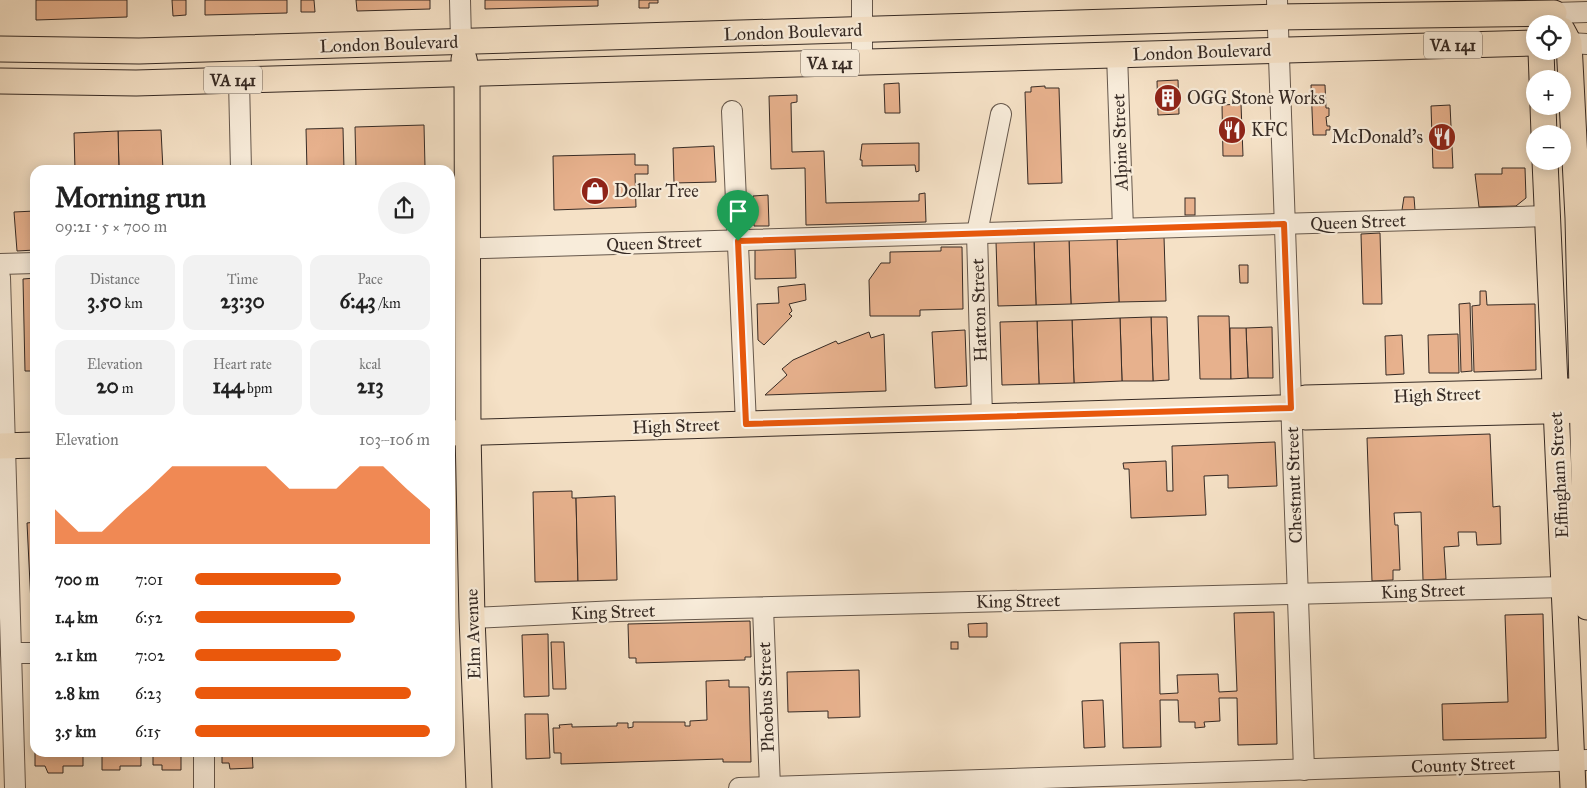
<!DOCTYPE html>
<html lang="en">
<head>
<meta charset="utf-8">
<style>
  :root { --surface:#fff; --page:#f2f2f2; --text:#222; --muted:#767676; --accent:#ea580c }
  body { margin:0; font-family:"IM FELL Great Primer",serif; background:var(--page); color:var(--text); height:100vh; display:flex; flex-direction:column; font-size:19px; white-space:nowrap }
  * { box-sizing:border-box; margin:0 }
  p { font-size:16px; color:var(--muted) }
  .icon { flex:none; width:28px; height:28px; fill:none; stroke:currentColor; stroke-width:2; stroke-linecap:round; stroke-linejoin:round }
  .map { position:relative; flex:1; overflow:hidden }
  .side { position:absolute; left:30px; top:165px; width:425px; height:592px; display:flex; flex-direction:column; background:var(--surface); border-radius:15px; box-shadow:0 2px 12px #0003 }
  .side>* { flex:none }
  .fabs { position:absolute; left:1526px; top:15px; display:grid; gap:10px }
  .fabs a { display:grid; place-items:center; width:45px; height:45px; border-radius:50%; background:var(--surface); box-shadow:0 2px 12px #0003; font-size:25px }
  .pin { position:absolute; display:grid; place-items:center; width:42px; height:42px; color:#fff; margin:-51px -21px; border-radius:50% 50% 50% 0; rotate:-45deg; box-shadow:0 0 5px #0007 }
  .pin .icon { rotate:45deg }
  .round { display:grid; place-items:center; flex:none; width:52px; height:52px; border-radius:26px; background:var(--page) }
  .head { display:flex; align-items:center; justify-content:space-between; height:85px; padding:0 25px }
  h1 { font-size:28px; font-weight:700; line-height:38px }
  .stats { display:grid; grid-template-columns:repeat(3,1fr); gap:8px; height:85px; padding:5px 25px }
  .stats div { display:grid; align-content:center; border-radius:12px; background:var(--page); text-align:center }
  .stats b { font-size:21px; font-weight:700 }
  .stats small { font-size:14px; font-weight:400 }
  .stats p { font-size:14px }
  .chart { height:140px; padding:10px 25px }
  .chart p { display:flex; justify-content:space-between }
  .chart svg { width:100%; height:90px; margin-top:5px; fill:var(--accent); opacity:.7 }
  ul { padding:0 25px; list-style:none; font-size:16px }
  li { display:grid; grid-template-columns:80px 60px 1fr; align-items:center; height:38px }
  li i { height:12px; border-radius:6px; background:var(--accent) }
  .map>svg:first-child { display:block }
</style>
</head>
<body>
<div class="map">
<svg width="1587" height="788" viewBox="0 0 1587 788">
  <rect width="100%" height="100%" fill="#f5e1c6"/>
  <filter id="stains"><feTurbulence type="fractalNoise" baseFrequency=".004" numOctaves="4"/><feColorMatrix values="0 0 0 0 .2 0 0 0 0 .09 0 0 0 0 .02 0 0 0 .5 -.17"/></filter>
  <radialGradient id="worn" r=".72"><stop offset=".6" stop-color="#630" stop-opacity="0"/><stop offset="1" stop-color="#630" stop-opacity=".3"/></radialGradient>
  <g fill="#e7b18d" stroke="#362a24">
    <polygon points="36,0 127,0 127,17 36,20"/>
    <polygon points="172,0 186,0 186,15 173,16"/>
    <polygon points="205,0 287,0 287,13 205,15"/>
    <polygon points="301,0 314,0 315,12 301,12"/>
    <polygon points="356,0 430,0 430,9 357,11"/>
    <polygon points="485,0 598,0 598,6 485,9"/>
    <polygon points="639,0 658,0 658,3 649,3 649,8 639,8"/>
    <polygon points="1178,80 1179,114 1158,115 1157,81"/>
    <polygon points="899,83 900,113 885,113 884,84"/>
    <polygon points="1311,85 1325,85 1326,108 1329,108 1329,116 1326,117 1327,126 1330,126 1330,130 1326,130 1326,135 1313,135"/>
    <polygon points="1045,86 1045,88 1059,88 1062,183 1028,184 1025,92 1031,92 1031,87"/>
    <polygon points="797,95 797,102 791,103 792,152 824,151 826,203 919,201 919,194 925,193 926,222 806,225 805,168 771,169 769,96"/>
    <polygon points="1241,104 1243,156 1223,156 1222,105"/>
    <polygon points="1450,105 1453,168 1433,168 1431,106"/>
    <polygon points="424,125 425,167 356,169 355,127"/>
    <polygon points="343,128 344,170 307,170 306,129"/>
    <polygon points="161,130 163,170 119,170 118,131"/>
    <polygon points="118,131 119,170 75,170 74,133"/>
    <polygon points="919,143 919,171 916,172 915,165 862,166 862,160 860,160 862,144"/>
    <polygon points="714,146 716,182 674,183 673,148"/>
    <polygon points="635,154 635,165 648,165 648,174 635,174 636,207 554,210 553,156"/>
    <polygon points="1502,168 1525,168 1526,198 1516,206 1479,207 1475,174 1502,174"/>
    <polygon points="768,195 769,226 754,226 753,196"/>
    <polygon points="1404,197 1414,197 1415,210 1402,210"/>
    <rect x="1185" y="198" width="10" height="17"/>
    <polygon points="35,211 35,250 17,251 14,212"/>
    <polygon points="1380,233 1382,304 1363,304 1361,234"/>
    <polygon points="1164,237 1166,301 1119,302 1117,239"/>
    <polygon points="1117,239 1119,302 1071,304 1069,240"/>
    <polygon points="1069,240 1071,304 1036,305 1034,241"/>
    <polygon points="1034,241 1036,305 998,306 996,242"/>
    <polygon points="941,247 962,247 963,309 920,310 920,316 870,316 869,280 881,263 890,263 890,252 941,251"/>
    <polygon points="795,249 796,278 755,279 755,250"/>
    <polygon points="1239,265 1248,265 1248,283 1240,283"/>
    <polygon points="35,278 35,371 25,371 23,279"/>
    <polygon points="805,284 806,300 789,304 792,311 789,314 792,316 764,345 758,340 757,304 779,303 778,287"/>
    <polygon points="1480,291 1486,291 1487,305 1535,304 1536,370 1474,372 1472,306 1480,305"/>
    <polygon points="1470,303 1472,371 1461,372 1459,304"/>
    <polygon points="1198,316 1229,316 1231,379 1200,379"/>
    <polygon points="1151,317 1167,317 1169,380 1153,381"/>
    <polygon points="1151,317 1153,381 1122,381 1120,318"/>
    <polygon points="1120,318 1122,381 1074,383 1072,320"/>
    <polygon points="1072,320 1074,383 1039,384 1037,321"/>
    <polygon points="1037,321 1039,384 1002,385 1000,322"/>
    <polygon points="1272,327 1273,378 1248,378 1246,328"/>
    <polygon points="1230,328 1246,328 1248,378 1231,379"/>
    <polygon points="965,330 967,386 935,388 932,332"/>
    <polygon points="869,332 871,338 884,334 886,391 765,395 787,375 782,369 793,360 836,341 838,344"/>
    <polygon points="1458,334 1459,373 1429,373 1428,335"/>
    <polygon points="1402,335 1404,374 1386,375 1385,336"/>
    <polygon points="1490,434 1493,507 1500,506 1501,544 1477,545 1476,532 1458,532 1459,546 1444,547 1446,579 1423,580 1421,512 1394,513 1395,525 1398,525 1400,570 1393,570 1393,580 1372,581 1367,438"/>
    <polygon points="1275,442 1277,486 1228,488 1228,475 1204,476 1206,515 1131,518 1129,469 1124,469 1123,463 1166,461 1167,491 1173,491 1172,446"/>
    <polygon points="572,491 572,498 576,498 578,581 535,582 533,492"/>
    <polygon points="615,496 617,580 578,581 576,498"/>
    <polygon points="35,522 35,604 31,604 27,523"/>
    <polygon points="1274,612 1277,744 1238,745 1237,698 1219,698 1220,721 1204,722 1205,727 1195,728 1195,722 1179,722 1178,700 1160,700 1161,747 1123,748 1120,643 1159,642 1160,694 1178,693 1177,675 1218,674 1219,692 1237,691 1234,613"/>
    <polygon points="1543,614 1546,738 1443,740 1442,704 1508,702 1505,615"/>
    <polygon points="750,621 751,657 745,657 745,660 636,663 636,658 629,658 628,624"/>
    <polygon points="987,623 987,637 969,637 968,624"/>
    <polygon points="548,634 549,696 524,697 522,635"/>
    <polygon points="551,642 564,642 566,689 553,689"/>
    <rect x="951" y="642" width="7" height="7"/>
    <polygon points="859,670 860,717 828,718 828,711 788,712 787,672"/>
    <polygon points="729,680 729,687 749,687 751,762 723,762 723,759 561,764 561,753 554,753 553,728 560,728 559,725 572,724 572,727 617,726 617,723 628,723 628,728 633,727 633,722 685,722 685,726 690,726 690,721 707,720 706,681"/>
    <polygon points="1103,700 1105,747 1084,748 1082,701"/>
    <polygon points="525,714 548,714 550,758 526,759"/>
    <polygon points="35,735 35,752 83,752 83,766 63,766 63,773 48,773 45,766 35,766"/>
    <polygon points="102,752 141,752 141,766 120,766 120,770 102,770"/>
    <polygon points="153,752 181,752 181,770 162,770 162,765 153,765"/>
    <polygon points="222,752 252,752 253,768 230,769 229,763 222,763"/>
    <polygon points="276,752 312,752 312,753"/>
  </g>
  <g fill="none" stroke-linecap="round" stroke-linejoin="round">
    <defs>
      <g id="minor">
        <polyline points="460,0 461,41"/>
        <polyline points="1277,0 1304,770"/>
        <polyline points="1554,13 1587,12"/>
        <polyline points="1569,43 1587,44"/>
        <polyline points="1117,54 1123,229"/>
        <polyline points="862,61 862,0"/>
        <polyline points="239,80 241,170"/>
        <polyline points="732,111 746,424"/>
        <polyline points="450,249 1547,216"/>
        <polyline points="0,264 35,263"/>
        <polyline points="0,277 15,788"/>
        <polyline points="982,417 977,233 1001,114"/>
        <polyline points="763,608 770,787"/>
        <polyline points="472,618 617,611 1564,587"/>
        <polyline points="11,653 35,653"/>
        <polyline points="204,752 204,788"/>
        <polyline points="739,788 1587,760"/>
      </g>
      <g id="major">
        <polyline points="1562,30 1569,43 1578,218 1587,607"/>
        <polyline points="0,49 139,51 1277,17 1554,13"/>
        <polyline points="1541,51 1542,79"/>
        <polyline points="464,59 467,74 468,432 472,618 479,788"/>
        <polyline points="0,81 136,83 1535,43"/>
        <polyline points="1543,106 1544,134"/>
        <polyline points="1545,161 1573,788"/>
        <polyline points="1291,408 1305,398 1570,391"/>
        <polyline points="450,433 1279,408 1291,408 1305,417 1587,410"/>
        <polyline points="0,446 35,445"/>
      </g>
    </defs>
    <use href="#minor" stroke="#66584c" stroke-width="22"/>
    <use href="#major" stroke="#362a24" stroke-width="27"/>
    <use href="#minor" stroke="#f8ecda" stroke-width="20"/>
    <use href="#major" stroke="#f5e1c6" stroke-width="25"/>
  </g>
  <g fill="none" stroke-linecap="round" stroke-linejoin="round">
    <defs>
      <polygon id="route" points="1284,224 1291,408 746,424 738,241"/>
    </defs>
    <use href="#route" stroke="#fff" stroke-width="10"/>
    <use href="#route" stroke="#ea580c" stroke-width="6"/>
  </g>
  <defs>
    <symbol id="building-disc" viewBox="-11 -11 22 22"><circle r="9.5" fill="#8f2418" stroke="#f8ecda"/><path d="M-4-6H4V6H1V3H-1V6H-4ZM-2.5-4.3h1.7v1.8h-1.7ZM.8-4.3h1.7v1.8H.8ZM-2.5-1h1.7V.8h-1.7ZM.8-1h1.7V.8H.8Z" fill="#fff"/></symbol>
    <symbol id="restaurant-disc" viewBox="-11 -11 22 22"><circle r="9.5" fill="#8f2418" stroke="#f8ecda"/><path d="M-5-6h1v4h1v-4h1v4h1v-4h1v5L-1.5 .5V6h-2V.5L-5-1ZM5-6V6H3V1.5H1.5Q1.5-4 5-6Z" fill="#fff"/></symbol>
    <symbol id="shop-disc" viewBox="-11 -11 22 22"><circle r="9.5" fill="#8f2418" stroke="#f8ecda"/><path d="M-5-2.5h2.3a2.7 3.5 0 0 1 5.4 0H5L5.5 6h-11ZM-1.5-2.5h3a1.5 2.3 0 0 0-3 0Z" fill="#fff"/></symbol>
  </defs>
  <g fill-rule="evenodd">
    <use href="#building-disc" x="1152" y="82" width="32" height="32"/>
    <use href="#restaurant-disc" x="1216" y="114" width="32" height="32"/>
    <use href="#restaurant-disc" x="1426" y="121" width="32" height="32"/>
    <use href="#shop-disc" x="579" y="175" width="32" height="32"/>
  </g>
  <g text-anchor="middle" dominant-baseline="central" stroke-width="4.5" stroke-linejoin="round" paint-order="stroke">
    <g fill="#f8ecda" stroke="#70645b" stroke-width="1">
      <rect x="1424" y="31.5" width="58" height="27" rx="4"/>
      <rect x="801" y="49.5" width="58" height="27" rx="4"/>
      <rect x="204" y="66.5" width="58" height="27" rx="4"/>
    </g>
    <g font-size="16" font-weight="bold" fill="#362a24">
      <text x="1453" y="45">VA 141</text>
      <text x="830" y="63">VA 141</text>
      <text x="233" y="80">VA 141</text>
    </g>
    <g font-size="18" fill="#362a24" stroke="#f8ecda">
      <text transform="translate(793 32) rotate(-2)">London Boulevard</text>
      <text transform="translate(389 44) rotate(-2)">London Boulevard</text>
      <text transform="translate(1202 52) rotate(-2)">London Boulevard</text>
      <text transform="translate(1120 142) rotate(-92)">Alpine Street</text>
      <text transform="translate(1358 222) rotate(-2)">Queen Street</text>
      <text transform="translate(654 243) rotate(-2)">Queen Street</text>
      <text transform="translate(979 310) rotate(-92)">Hatton Street</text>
      <text transform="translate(1437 395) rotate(-2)">High Street</text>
      <text transform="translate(676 426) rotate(-2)">High Street</text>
      <text transform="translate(1559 475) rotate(-93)">Effingham Street</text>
      <text transform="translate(1294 485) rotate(-92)">Chestnut Street</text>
      <text transform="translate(1423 591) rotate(-2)">King Street</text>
      <text transform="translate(1018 601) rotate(-1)">King Street</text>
      <text transform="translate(613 612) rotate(-2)">King Street</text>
      <text transform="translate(473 634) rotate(-92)">Elm Avenue</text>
      <text transform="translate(766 697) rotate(-92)">Phoebus Street</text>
      <text transform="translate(1463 765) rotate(-2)">County Street</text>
    </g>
    <g font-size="18" fill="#362a24" stroke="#f8ecda" text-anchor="start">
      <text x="1187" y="98">OGG Stone Works</text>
      <text x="1251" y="130">KFC</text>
      <text x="1423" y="137" text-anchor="end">McDonald's</text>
      <text x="614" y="191">Dollar Tree</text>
    </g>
  </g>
  <rect width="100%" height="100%" filter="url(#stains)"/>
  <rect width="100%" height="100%" fill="url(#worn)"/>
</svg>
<div class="fabs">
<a><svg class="icon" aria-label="locate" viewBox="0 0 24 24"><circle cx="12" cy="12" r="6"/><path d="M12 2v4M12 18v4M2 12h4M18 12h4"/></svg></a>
<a>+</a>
<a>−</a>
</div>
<div class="pin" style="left:738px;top:241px;background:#1e9e55"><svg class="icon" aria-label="arrive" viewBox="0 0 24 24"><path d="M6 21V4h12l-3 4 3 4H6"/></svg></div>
<section class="side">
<div class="head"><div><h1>Morning run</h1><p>09:21 · 5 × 700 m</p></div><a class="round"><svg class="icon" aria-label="share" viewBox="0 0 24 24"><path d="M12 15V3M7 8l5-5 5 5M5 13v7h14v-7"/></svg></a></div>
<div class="stats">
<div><p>Distance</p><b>3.50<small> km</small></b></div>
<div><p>Time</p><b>23:30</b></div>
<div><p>Pace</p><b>6:43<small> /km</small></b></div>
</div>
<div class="stats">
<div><p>Elevation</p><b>20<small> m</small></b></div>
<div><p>Heart rate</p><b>144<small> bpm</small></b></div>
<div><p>kcal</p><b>213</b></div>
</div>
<div class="chart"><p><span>Elevation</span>103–106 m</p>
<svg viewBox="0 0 160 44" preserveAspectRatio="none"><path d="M0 44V27L10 38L20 38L30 27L40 17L50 6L60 6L70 6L80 6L90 6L100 17L110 17L120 17L130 6L140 6L150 17L160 27V44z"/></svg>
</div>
<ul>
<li><b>700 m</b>7:01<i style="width:62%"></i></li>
<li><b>1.4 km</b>6:52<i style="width:68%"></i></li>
<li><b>2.1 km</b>7:02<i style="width:62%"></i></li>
<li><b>2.8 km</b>6:23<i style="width:92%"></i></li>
<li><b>3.5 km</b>6:15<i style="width:100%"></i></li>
</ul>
</section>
</div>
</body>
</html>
